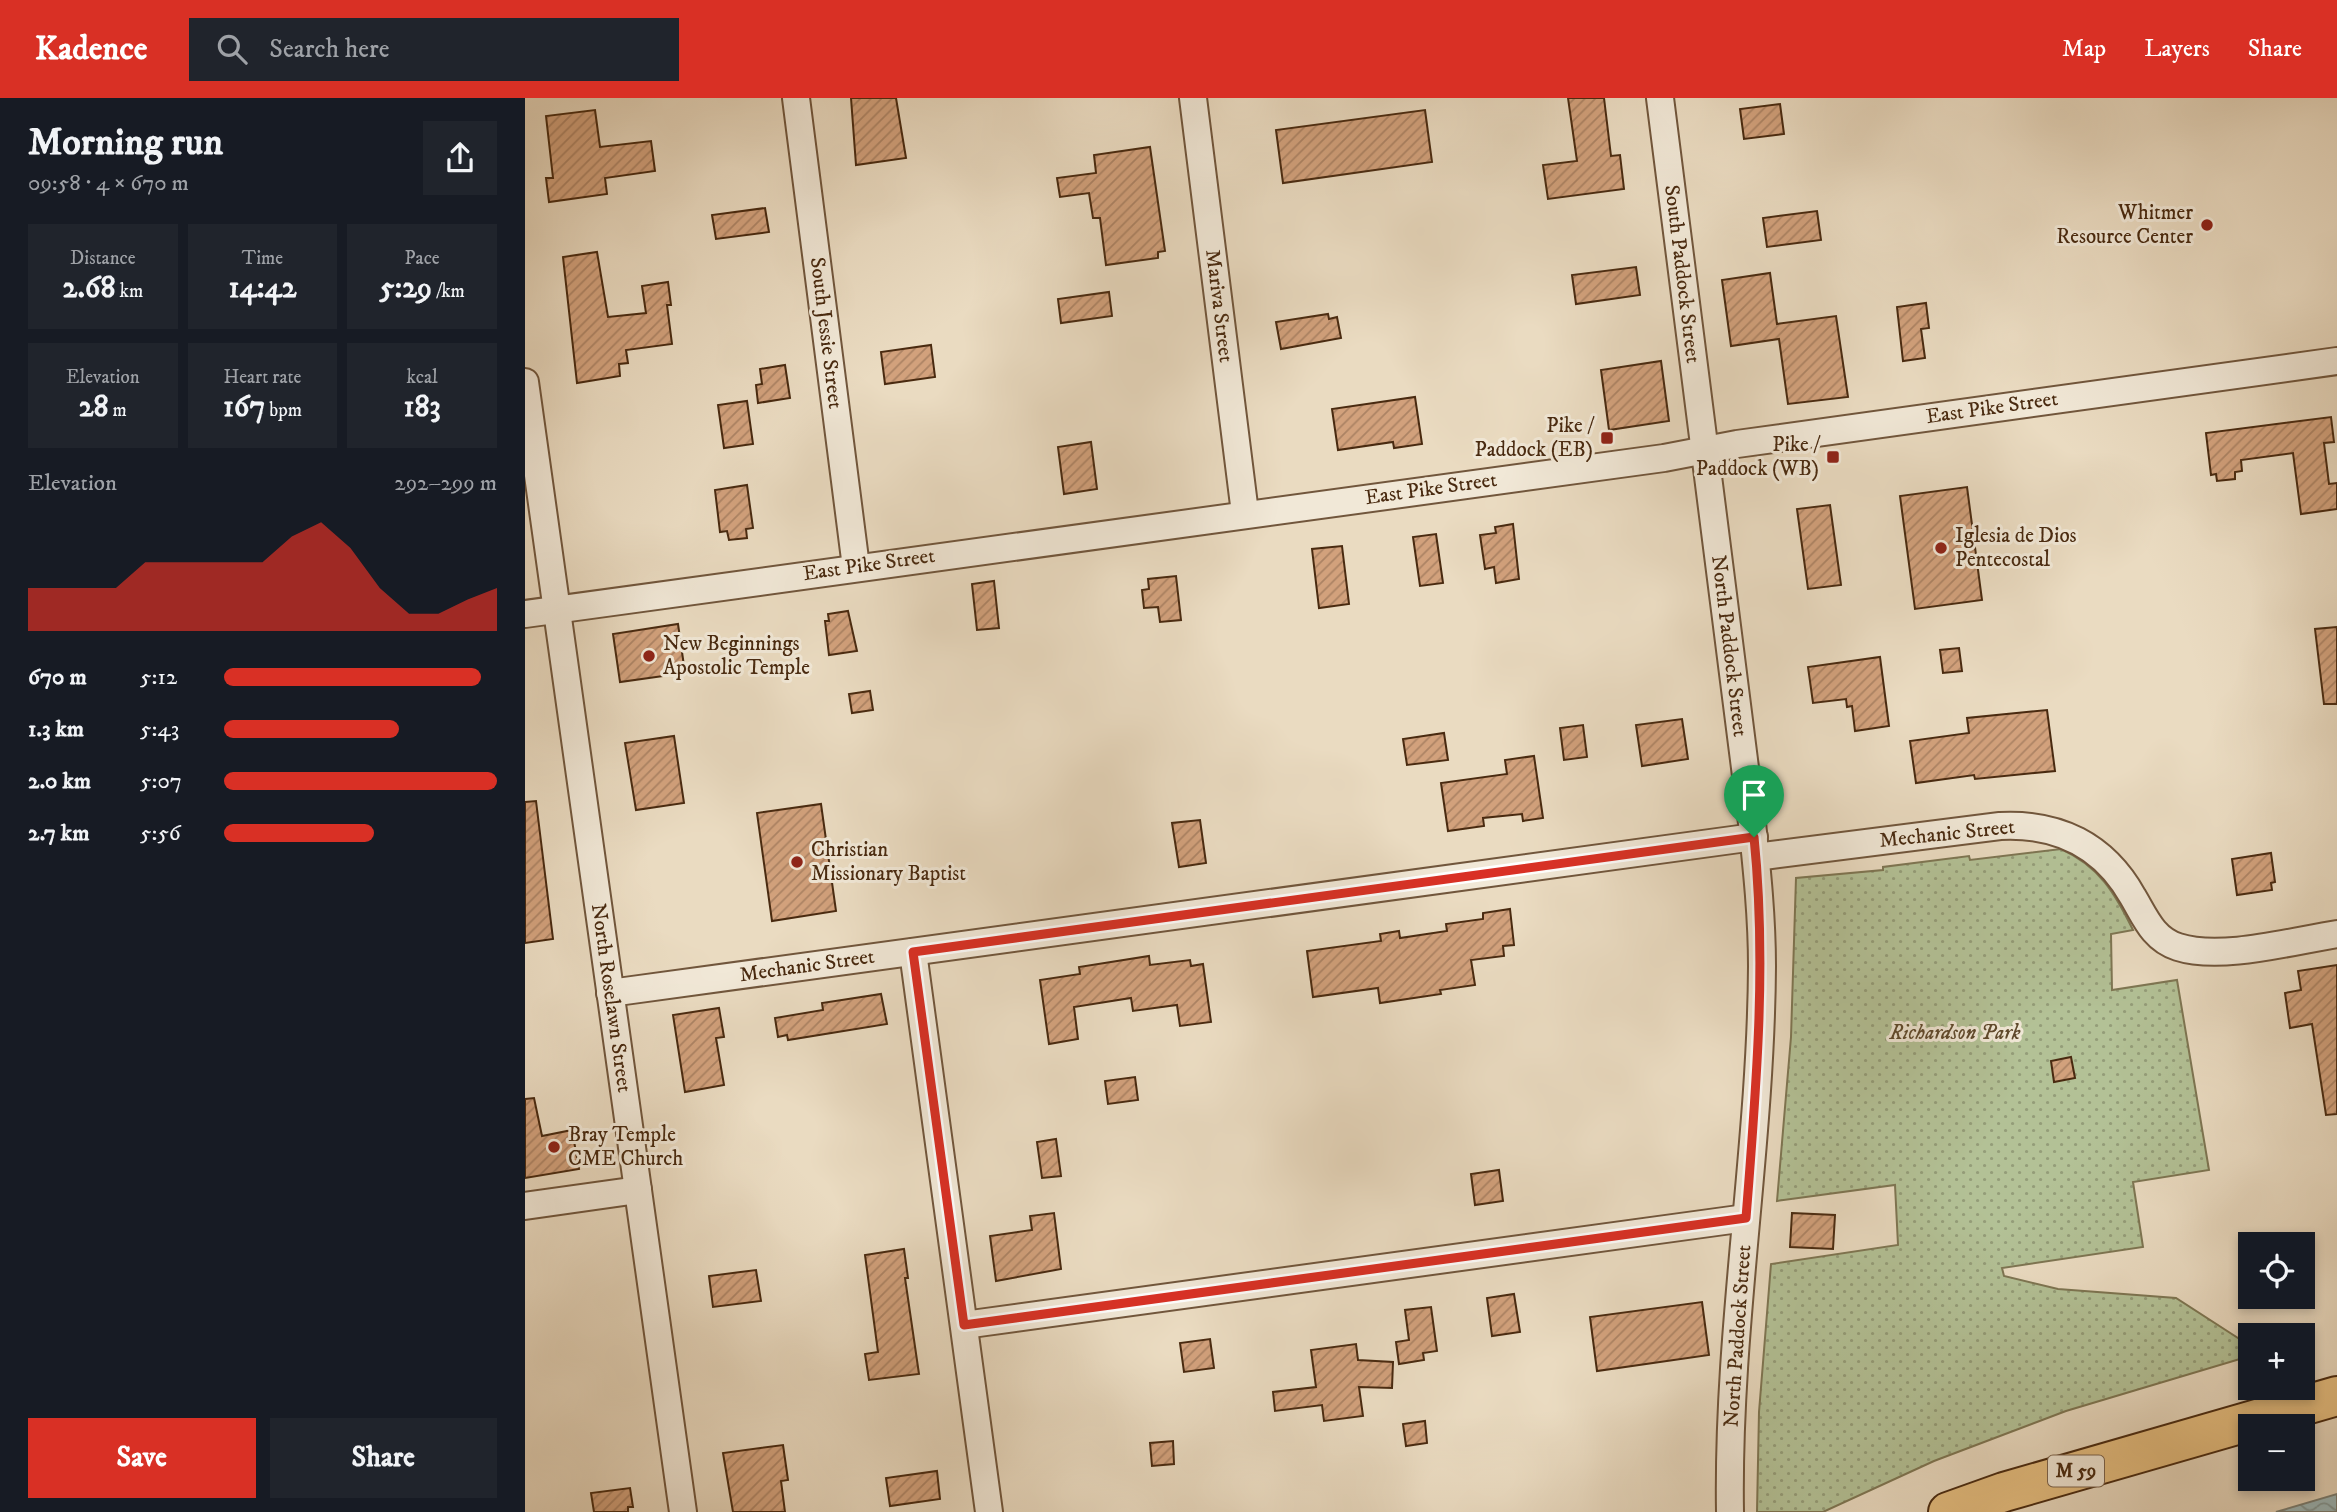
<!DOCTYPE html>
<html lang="en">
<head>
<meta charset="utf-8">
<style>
  :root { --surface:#171b24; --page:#20242c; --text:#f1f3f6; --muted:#9ea1a6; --accent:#d93025 }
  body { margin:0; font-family:"IM FELL DW Pica",serif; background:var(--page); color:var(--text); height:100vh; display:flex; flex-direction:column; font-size:26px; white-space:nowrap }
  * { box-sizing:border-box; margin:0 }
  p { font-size:23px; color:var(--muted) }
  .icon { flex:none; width:38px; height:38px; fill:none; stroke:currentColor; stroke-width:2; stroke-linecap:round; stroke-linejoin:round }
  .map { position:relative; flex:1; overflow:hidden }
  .side { display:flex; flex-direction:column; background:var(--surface); width:525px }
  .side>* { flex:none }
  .buttons { position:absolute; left:1713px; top:1134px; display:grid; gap:14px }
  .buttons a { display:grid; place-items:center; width:77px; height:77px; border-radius:0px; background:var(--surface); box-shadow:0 4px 10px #0003; font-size:35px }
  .pin { position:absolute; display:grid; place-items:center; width:60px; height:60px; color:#fff; margin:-72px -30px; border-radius:50% 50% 50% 0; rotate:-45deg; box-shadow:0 0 7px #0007 }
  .pin .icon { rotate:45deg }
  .round { display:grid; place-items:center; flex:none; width:74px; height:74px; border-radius:0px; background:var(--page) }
  .headline { display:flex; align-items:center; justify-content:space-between; height:119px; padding:0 28px }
  h1 { font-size:38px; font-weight:800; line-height:52px }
  .metrics { display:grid; grid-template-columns:repeat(3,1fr); gap:10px; height:119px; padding:7px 28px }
  .metrics div { display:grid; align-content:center; border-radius:0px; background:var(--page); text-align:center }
  .metrics b { font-size:30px; font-weight:800 }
  .metrics small { font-size:19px; font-weight:400 }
  .metrics p { font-size:19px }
  .chart { height:196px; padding:14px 28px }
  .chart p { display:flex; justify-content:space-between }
  .chart svg { width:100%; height:126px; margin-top:7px; fill:var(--accent); opacity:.7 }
  .action { display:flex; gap:14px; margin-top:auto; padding:14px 28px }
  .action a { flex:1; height:80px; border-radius:0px; background:var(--accent); color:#fff; font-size:28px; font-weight:800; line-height:80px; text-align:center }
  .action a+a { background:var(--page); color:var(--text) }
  ul { padding:0 28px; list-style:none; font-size:23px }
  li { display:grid; grid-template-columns:112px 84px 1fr; align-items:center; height:52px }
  li i { height:18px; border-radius:9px; background:var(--accent) }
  header { display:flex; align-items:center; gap:42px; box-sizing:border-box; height:98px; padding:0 35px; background:var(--accent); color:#fff }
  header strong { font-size:33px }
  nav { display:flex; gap:38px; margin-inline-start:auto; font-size:24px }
  .search { width:490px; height:63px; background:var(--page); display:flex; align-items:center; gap:18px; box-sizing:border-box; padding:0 24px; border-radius:0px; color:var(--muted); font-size:26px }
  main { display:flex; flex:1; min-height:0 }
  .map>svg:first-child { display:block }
</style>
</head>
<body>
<header>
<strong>Kadence</strong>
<div class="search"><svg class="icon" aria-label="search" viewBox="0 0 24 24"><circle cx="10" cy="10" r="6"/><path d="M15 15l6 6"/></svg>Search here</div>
<nav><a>Map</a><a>Layers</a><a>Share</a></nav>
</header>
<main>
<section class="side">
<div class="headline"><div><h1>Morning run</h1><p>09:58 · 4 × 670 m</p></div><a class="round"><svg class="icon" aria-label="share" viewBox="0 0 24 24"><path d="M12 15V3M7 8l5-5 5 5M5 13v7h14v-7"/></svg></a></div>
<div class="metrics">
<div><p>Distance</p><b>2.68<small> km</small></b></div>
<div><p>Time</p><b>14:42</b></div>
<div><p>Pace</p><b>5:29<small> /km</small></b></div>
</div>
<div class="metrics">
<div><p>Elevation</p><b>28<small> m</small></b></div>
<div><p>Heart rate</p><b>167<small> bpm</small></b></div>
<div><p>kcal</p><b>183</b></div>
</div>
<div class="chart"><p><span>Elevation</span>292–299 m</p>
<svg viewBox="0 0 160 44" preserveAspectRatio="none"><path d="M0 44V29L10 29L20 29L30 29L40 20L50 20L60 20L70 20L80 20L90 11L100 6L110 15L120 29L130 38L140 38L150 33L160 29V44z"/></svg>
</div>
<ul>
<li><b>670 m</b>5:12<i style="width:94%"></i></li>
<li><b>1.3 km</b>5:43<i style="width:64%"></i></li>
<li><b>2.0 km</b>5:07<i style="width:100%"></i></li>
<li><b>2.7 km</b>5:56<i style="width:55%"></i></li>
</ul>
<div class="action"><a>Save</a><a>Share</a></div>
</section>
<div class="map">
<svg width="1812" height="1414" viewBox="0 0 1812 1414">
  <defs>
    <pattern id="park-dots" width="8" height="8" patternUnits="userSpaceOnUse" patternTransform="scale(1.75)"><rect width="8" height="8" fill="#b3c196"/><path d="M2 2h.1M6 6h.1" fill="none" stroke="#949d79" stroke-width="1.8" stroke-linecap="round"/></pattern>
    <pattern id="water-waves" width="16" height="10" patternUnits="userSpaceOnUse" patternTransform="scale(1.75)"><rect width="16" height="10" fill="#9bb9bc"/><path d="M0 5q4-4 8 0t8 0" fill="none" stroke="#809797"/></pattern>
    <pattern id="building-hatch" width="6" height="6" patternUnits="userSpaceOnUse" patternTransform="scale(1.75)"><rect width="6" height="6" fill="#d2a17c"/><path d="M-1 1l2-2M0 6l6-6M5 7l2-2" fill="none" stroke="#ac8364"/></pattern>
  </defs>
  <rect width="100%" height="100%" fill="#eadbc1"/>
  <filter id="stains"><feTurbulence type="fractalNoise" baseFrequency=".00286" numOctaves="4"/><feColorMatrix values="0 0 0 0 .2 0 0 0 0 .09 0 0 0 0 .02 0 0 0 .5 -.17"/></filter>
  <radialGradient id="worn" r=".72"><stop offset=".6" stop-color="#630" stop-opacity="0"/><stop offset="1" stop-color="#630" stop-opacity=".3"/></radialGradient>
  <path fill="url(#park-dots)" stroke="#7e7653" stroke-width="2" d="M1536,751C1574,768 1590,795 1608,832L1586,836L1587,892L1652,882L1684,1072L1608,1084L1618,1149L1477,1170L1479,1178L1533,1191L1651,1200L1716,1242L1725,1252V1258L1541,1313L1409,1363L1298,1414H1232L1234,1314L1246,1166L1373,1147L1370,1087L1252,1103L1266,939L1271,780L1358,772V769L1444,758L1445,762Z"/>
  <polygon fill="url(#water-waves)" stroke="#7a8077" stroke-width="2" points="1812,1396 1812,1414 1751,1414"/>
  <g fill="url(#building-hatch)" stroke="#492a10" stroke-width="2">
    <polygon points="326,0 371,0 381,60 331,67"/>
    <polygon points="1043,0 1079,0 1086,58 1095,57 1099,91 1023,101 1018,67 1052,63"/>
    <polygon points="1255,6 1259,36 1219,41 1215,11"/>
    <polygon points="70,12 75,49 126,43 130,73 80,80 82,96 24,104 21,80 28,80 21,18"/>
    <polygon points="900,12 907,64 758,85 751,32"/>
    <polygon points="625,49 640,153 633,154 633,160 581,167 575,120 568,120 564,95 535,99 532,80 571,75 569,57"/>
    <polygon points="240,110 244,134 191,141 187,117"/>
    <polygon points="1292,113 1296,142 1242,149 1238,120"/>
    <polygon points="72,154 83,219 121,215 117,188 143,184 146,207 142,207 147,246 101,252 103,265 94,266 95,278 52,285 38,159"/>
    <polygon points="1111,169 1115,197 1051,206 1047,177"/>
    <polygon points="1245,175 1252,226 1311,218 1323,299 1263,306 1254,241 1206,248 1197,182"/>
    <polygon points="584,194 587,218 536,225 533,201"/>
    <polygon points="1401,205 1404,230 1396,231 1400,260 1378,263 1372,209"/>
    <polygon points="803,216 804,221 812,219 816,240 756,251 751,224"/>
    <polygon points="406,247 410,279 360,286 356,254"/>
    <polygon points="1136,263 1144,323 1084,332 1076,272"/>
    <polygon points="260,267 265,300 233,305 231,287 237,286 235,271"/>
    <polygon points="890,299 897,346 869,350 868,344 813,352 807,311"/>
    <polygon points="222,303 228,346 199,350 193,307"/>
    <polygon points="1806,319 1809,344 1799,345 1804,386 1812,385 1812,411 1776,416 1768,355 1716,362 1717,373 1710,374 1710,381 1692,383 1691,376 1686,377 1681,335"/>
    <polygon points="566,344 572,391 539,396 533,349"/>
    <polygon points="222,387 228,430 221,431 222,440 204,442 202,433 195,434 190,392"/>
    <polygon points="1442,389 1457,502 1390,511 1375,398"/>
    <polygon points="1305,407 1316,487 1283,491 1272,411"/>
    <polygon points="988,426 994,481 971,485 969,469 960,471 955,437 971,435 970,429"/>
    <polygon points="911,436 918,485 895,488 888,439"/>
    <polygon points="817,448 824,506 794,510 787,451"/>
    <polygon points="651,478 656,522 635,524 633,509 619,510 617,492 624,491 623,481"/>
    <polygon points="469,483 474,530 452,532 447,486"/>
    <polygon points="323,513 332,553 304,557 300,523 304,523 303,516"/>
    <polygon points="153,526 160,575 95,584 88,536"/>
    <polygon points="1812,529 1812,606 1799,606 1790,531"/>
    <polygon points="1434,550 1437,573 1418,575 1415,552"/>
    <polygon points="1355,559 1364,628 1330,633 1327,608 1322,609 1321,601 1288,605 1283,569"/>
    <polygon points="345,593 348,612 327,615 324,596"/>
    <polygon points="1522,612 1530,673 1450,681 1449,677 1391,685 1385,643 1444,635 1442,620"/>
    <polygon points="1157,621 1163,661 1117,668 1111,627"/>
    <polygon points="1058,627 1062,659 1039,662 1035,630"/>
    <polygon points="919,635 923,662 882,667 878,641"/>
    <polygon points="149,638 159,705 111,712 100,645"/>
    <polygon points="1009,658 1018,720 998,723 997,716 958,720 959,728 923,733 916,685 982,676 980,662"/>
    <polygon points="11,703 28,841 0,845 0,704"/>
    <polygon points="296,706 311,813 247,823 232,715"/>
    <polygon points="675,722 681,765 654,769 647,725"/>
    <polygon points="1746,755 1750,784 1746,785 1747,792 1712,797 1707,761"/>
    <polygon points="985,811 989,847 978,848 979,858 946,862 950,887 915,892 916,896 855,905 853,890 788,899 782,853 856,843 855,836 874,833 875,840 922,833 921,826 958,821 958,815"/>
    <polygon points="624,858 625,867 665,862 666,868 678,866 686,924 655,928 652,907 608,913 606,900 549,909 553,941 524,946 515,882 555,876 554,869"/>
    <polygon points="1812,867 1812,1016 1801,1017 1787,926 1765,930 1760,895 1776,892 1773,873"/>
    <polygon points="356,896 362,926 263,942 262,937 253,939 250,920 298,912 297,905"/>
    <polygon points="194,910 199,939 191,940 199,987 160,994 148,917"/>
    <polygon points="1546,959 1550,980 1529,984 1526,963"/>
    <polygon points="610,979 613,1002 583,1006 580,983"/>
    <polygon points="9,1000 17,1038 47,1032 54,1071 0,1080 0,1001"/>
    <polygon points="531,1041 536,1078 517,1080 512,1044"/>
    <polygon points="974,1072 978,1103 950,1107 946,1076"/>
    <polygon points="529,1115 536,1171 471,1183 465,1138 507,1132 505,1118"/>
    <polygon points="1267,1115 1310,1117 1308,1151 1265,1149"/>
    <polygon points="379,1151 383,1180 380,1180 394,1276 344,1282 340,1256 353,1254 340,1157"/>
    <polygon points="231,1172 236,1203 188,1209 184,1178"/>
    <polygon points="989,1196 995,1234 967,1238 962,1200"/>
    <polygon points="1177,1204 1184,1257 1072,1273 1065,1219"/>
    <polygon points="906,1209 912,1253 898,1255 899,1262 874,1266 871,1244 884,1242 880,1212"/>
    <polygon points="685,1241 689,1270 659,1274 655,1245"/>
    <polygon points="831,1246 833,1262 868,1264 867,1290 834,1289 838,1318 799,1323 797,1307 750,1313 748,1294 791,1289 786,1252"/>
    <polygon points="900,1323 902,1345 881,1348 878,1326"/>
    <polygon points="648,1343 649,1366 627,1368 625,1345"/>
    <polygon points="258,1347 263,1382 256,1383 260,1414 208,1414 198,1355"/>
    <polygon points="412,1373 415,1401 365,1408 361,1380"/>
    <polygon points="105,1390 108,1409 103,1409 103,1414 69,1414 66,1395"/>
  </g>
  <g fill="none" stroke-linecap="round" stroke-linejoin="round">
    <defs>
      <g id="minor">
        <polyline points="271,0 331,469"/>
        <polyline points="668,0 720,415"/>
        <path d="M1135,0L1227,725C1232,772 1237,820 1237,868C1236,1050 1202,1231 1205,1414"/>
        <polyline points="0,284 158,1414"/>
        <polyline points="0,516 1139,360 1212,346 1812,263"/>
        <path d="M1231,759L1475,728C1533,725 1579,747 1608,799C1620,819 1628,841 1653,849C1696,863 1767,843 1812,836"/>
        <polyline points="388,854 464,1414"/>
        <polyline points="85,895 1229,739"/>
        <polyline points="0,1108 113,1092"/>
        <polyline points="439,1227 1221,1120"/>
      </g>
      <polyline id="highway" points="1423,1414 1479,1394 1812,1298"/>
    </defs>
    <use href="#minor" stroke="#71563c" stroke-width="30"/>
    <use href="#highway" stroke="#492a10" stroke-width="42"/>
    <use href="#minor" stroke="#f1e8d7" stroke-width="26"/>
    <use href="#highway" stroke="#e5be80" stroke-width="38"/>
  </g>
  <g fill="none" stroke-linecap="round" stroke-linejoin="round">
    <defs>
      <path id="route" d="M1229,739C1242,867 1231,992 1221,1120L439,1227L388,854Z"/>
    </defs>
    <use href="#route" stroke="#fff" stroke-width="14"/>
    <use href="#route" stroke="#d93025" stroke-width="9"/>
  </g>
  <g fill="#8f2418" stroke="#f1e8d7" stroke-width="2.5">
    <circle cx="1682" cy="127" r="7"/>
    <rect x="1075" y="333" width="14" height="14" rx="3.5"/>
    <rect x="1301" y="352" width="14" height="14" rx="3.5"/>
    <circle cx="1416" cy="450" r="7"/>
    <circle cx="124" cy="558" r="7"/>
    <circle cx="272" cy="764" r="7"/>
    <circle cx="29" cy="1049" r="7"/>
  </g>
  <g text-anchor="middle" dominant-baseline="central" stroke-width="6" stroke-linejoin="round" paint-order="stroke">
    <rect fill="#f1e8d7" stroke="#7b634c" stroke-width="2" x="1523" y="1357.5" width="56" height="31" rx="5"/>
    <g font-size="19" font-weight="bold" fill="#492a10">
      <text x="1551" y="1373">M 59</text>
    </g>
    <g font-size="21" fill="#492a10" stroke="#f1e8d7" text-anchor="start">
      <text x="1668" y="115" text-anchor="end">Whitmer<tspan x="1668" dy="24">Resource Center</tspan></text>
      <text x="1068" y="328" text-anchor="end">Pike /<tspan x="1068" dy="24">Paddock (EB)</tspan></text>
      <text x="1294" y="347" text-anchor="end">Pike /<tspan x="1294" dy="24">Paddock (WB)</tspan></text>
      <text x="1430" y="438">Iglesia de Dios<tspan x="1430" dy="24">Pentecostal</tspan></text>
      <text x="138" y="546">New Beginnings<tspan x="138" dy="24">Apostolic Temple</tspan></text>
      <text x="286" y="752">Christian<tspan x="286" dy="24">Missionary Baptist</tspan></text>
      <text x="43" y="1037">Bray Temple<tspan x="43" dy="24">CME Church</tspan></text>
    </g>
    <g font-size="21" fill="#492a10" stroke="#f1e8d7">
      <text transform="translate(1157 176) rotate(83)">South Paddock Street</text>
      <text transform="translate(694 208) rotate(83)">Mariva Street</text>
      <text transform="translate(301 235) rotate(83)">South Jessie Street</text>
      <text transform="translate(1467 310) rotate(-8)">East Pike Street</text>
      <text transform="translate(906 391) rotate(-8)">East Pike Street</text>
      <text transform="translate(344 467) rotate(-8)">East Pike Street</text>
      <text transform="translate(1204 548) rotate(83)">North Paddock Street</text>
      <text transform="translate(1422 736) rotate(-6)">Mechanic Street</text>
      <text transform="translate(282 868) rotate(-8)">Mechanic Street</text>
      <text transform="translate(86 900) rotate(82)">North Roselawn Street</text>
      <text transform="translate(1213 1238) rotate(-86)">North Paddock Street</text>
    </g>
    <g font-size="21" font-style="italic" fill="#5e482b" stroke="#f1e8d7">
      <text x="1430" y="935">Richardson Park</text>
    </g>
  </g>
  <rect width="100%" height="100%" filter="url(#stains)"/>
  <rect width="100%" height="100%" fill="url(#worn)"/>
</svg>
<div class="buttons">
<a><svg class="icon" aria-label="locate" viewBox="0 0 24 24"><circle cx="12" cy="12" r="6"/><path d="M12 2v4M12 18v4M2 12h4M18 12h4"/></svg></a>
<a>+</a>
<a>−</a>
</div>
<div class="pin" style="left:1229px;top:739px;background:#1e9e55"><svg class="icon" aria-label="arrive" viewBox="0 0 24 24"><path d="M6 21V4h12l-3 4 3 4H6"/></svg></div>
</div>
</main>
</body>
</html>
